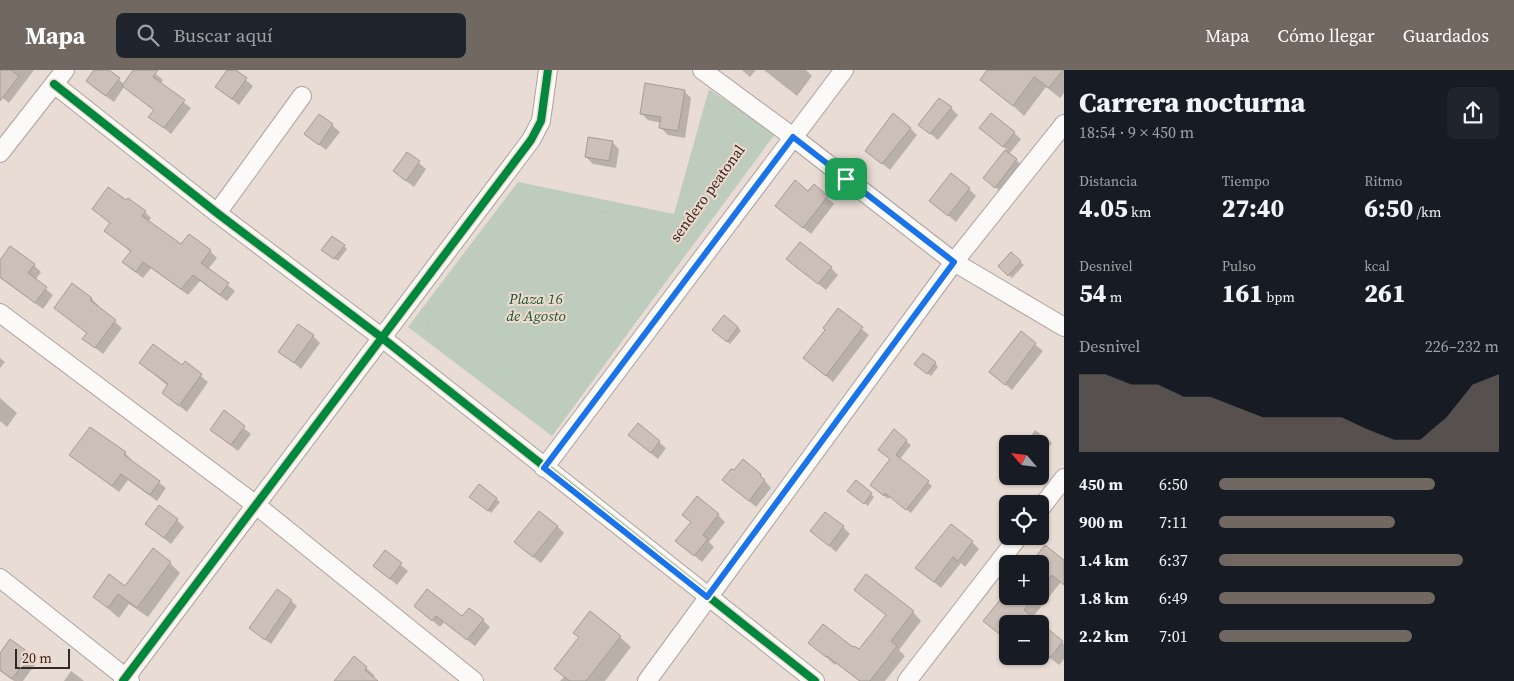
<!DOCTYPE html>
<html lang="es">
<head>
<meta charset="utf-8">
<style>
  :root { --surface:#171b24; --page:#20242c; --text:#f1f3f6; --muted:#9ea1a6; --accent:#716862 }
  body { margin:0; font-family:"Source Serif 4",serif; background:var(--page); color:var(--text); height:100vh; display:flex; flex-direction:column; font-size:19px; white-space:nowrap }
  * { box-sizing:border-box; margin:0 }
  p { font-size:16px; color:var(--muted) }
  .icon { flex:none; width:28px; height:28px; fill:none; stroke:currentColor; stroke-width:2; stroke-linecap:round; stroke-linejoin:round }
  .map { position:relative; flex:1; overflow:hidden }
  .side { display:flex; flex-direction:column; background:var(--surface); width:450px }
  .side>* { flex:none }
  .needle { width:32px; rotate:298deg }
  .fabs { position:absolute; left:999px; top:365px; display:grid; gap:10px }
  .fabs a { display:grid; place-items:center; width:50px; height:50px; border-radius:8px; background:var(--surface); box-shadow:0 1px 4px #0004; font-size:25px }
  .scale { position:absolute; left:15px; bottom:12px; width:55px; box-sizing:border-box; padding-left:5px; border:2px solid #312924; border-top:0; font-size:14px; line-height:18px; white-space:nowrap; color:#312924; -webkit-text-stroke:4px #f1d9cd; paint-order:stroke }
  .pin { position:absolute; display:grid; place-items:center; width:42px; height:42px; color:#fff; margin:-21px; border-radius:10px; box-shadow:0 2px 8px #0006 }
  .round { display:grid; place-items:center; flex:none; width:52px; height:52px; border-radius:8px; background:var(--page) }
  .head { display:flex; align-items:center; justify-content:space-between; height:85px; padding:0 15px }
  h1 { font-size:28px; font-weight:800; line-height:38px }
  .stats { display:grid; grid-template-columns:repeat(3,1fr); gap:8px; height:85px; padding:5px 15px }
  .stats div { display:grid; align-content:center }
  .stats b { font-size:25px; font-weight:800 }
  .stats small { font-size:14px; font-weight:400 }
  .stats p { font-size:14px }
  .chart { height:140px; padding:10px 15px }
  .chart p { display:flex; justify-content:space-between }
  .chart svg { width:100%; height:90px; margin-top:5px; fill:var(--accent); opacity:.7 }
  ul { padding:0 15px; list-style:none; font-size:16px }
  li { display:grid; grid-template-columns:80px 60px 1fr; align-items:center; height:38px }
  li i { height:12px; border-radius:6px; background:var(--accent) }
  header { display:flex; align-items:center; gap:30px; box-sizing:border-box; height:70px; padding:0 25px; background:var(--accent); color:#fff }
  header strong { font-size:24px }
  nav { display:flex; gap:28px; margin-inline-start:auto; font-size:18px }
  .search { width:350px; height:45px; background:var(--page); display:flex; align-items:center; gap:12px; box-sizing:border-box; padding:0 18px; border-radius:8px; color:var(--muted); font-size:19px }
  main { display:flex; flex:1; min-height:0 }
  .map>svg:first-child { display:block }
</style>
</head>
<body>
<header>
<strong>Mapa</strong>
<div class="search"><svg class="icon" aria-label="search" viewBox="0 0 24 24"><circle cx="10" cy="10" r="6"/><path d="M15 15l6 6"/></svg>Buscar aquí</div>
<nav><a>Mapa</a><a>Cómo llegar</a><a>Guardados</a></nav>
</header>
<main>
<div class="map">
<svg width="1064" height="611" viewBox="0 0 1064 611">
  <rect width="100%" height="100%" fill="#e9dcd5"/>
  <polygon fill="#bdccbc" points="709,19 775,64 552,366 408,257 518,112 674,144"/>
  <g fill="#0003">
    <polygon points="0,0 34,0 9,33 0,26"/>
    <polygon points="95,0 107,0 124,14 135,0 151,0 163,10 160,14 191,38 171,64 150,47 155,41 124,17 114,32 94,18 88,11"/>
    <polygon points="229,0 234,0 253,16 239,35 216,17"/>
    <polygon points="742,0 756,0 750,7"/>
    <polygon points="764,0 806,0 812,6 797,26"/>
    <polygon points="1020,0 1064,0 1064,23 1060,28 1046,17 1024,46 998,22"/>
    <polygon points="684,21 691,28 685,68 668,65 661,58 661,53 648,50 641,43"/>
    <polygon points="951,38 958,45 938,70 927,61"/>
    <polygon points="320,45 340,62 326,80 313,70"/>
    <polygon points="981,58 1014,63 1021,69 1009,84 1024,97 1003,124 985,108 1007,80"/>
    <polygon points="911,59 917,65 890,100 866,80"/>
    <polygon points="612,72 619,79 616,98 593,94 586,87"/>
    <polygon points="407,83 426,99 414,117 402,108"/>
    <polygon points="814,116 834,134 811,164 777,136 809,123"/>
    <polygon points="969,119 976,126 956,152 931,131"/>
    <polygon points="127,132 145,142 151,148 148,152 181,176 210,181 217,188 208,199 235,221 227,231 200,211 188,225 151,198 143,208 131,199 124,192 131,182 105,161 111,154 93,139"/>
    <polygon points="344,176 347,179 338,191 326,183"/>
    <polygon points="1011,184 1024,195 1012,208 1000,196"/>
    <polygon points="0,193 34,195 41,202 35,210 53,225 43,239 0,208"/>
    <polygon points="795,196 831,198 838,205 826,220"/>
    <polygon points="73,215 92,229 98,235 97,237 122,258 103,284 84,269 88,264 56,238"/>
    <polygon points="839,240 869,265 833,312 805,288 827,260"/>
    <polygon points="738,257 741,261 730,274 717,263"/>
    <polygon points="1021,263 1043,281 1012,320 991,302"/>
    <polygon points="313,266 320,273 301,299 280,281"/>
    <polygon points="0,288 5,292 0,298"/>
    <polygon points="140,293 182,297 185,293 208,312 187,342 163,323 168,316"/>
    <polygon points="935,293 938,297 931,306 919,297"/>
    <polygon points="0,328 17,343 7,357 0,351"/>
    <polygon points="224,342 251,364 238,381 211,360"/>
    <polygon points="638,355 666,378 658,389 637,372"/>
    <polygon points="1035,360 1052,373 1040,388 1040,374 1025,374"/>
    <polygon points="906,371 911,375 900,389 932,416 911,443 890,427 888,429 876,419 892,390"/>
    <polygon points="125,383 132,390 131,391 166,418 157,431 128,410 119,422 71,385"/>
    <polygon points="760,405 771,418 756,437 724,410"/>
    <polygon points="856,412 874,427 868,436 850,422"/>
    <polygon points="480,416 500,432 491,443 474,430"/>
    <polygon points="718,445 725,452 709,472 714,477 702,492 677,471"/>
    <polygon points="177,450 184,457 171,474 146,454"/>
    <polygon points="557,456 564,463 541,493 523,479"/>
    <polygon points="843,457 850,464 836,482 812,461"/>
    <polygon points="972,472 979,479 965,497 961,493 941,518 917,498"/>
    <polygon points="1045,476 1064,491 1064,515 1061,512 1032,548 1008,554 1008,571 984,551 1008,526 1040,526 1040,494 1032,494"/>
    <polygon points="385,482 408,501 397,515 374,496"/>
    <polygon points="170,493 180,503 148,547 129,534 119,548 94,527 125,517"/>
    <polygon points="291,531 297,536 271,574 256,563"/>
    <polygon points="415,536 462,548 483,550 490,557 475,576 444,552 440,557"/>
    <polygon points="913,542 921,551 899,580 905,586 885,611 859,611 836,593 835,595 810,573 853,579 859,581 887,546"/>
    <polygon points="590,543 620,567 631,577 605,611 560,611 564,607 556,599 580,568"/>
    <polygon points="1040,555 1064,574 1064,589 1059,595 1040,580"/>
    <polygon points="0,585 30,585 37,592 23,611 14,611 0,601"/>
    <polygon points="1027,586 1035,586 1032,590"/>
    <polygon points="366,598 375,606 373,608 336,611"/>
    <polygon points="71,601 84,611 64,611"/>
  </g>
  <g fill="#ccbfb7" stroke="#a59b96">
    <polygon points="0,0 11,0 19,6 0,31"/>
    <polygon points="94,0 109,0 120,8 106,26 86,11"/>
    <polygon points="133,0 158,0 153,7 185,30 164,58 148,47 154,40 122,16"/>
    <polygon points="227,0 236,0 247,8 232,29 215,17"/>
    <polygon points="987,0 1063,0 1049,18 1034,7 1013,36 980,10"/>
    <polygon points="645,13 685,20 678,61 659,58 661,47 640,44"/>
    <polygon points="939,28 952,37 930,64 918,55"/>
    <polygon points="893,43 911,58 882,94 865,81"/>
    <polygon points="991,43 1015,62 1003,77 979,58"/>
    <polygon points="319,44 333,54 319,75 304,64"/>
    <polygon points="588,67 613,71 609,91 585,87"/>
    <polygon points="1005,80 1017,89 995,118 983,108"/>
    <polygon points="407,82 420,91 406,111 393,101"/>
    <polygon points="951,103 970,118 948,146 929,131"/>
    <polygon points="795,110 808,121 814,114 828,126 803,158 775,136"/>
    <polygon points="108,117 126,130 128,128 146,141 142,146 181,174 189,164 211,180 201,193 229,213 220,225 193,205 181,219 143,192 136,202 122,192 131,181 104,161 110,153 92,139"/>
    <polygon points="332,166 345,175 334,189 321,180"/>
    <polygon points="800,172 832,197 818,214 786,189"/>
    <polygon points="10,176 35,194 28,203 47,217 35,233 0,207 0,190"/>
    <polygon points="1011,182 1021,191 1008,206 998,196"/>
    <polygon points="72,213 92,228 90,230 116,250 95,278 82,269 87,263 54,238"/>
    <polygon points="838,238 863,257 826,306 803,288 825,260 823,258"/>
    <polygon points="724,245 738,257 727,272 712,260"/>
    <polygon points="298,254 314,265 294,293 278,282"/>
    <polygon points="1021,261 1036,273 1005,315 989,302"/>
    <polygon points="153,274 182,295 185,291 202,304 179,336 162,323 168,314 139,293"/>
    <polygon points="923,283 936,292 927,304 914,294"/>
    <polygon points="224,340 245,356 231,375 210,360"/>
    <polygon points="638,353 660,371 651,383 628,365"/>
    <polygon points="90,357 126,382 124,385 160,411 150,425 121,404 112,416 69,385"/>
    <polygon points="894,359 907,370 896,385 929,411 906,440 885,423 884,426 870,415 890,389 878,380"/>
    <polygon points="743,389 761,404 760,406 765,410 749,431 722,410 731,399 734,400"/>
    <polygon points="856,410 872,423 864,434 847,421"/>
    <polygon points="479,414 497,428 488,441 469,427"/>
    <polygon points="697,426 719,444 703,465 708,469 694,486 675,471 691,452 682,445"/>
    <polygon points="159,435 178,449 164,468 145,454"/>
    <polygon points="539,441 558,456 533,487 514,472"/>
    <polygon points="825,442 844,456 829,476 810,461"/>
    <polygon points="951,454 973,471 958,491 953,487 934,512 915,498"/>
    <polygon points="1045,475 1064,490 1064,515 1052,505 1040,520 1040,494 1033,490"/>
    <polygon points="153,478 171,492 137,538 118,524 108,538 93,527 109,504 125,516"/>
    <polygon points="385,480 402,493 390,509 373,496"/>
    <polygon points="866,504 914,541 891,571 897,576 870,611 860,611 827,586 826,587 808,573 823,554 853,577 854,576 859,579 886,545 854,520"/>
    <polygon points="277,519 292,530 265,570 249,558"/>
    <polygon points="427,519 462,546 469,538 484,549 467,570 436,546 432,551 414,536"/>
    <polygon points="1006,526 1035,526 1024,540 1063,571 1050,588 1040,580 1040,554 1008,554 1008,571 983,551 1000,530 1002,532"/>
    <polygon points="590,541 621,566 586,611 570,611 554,599 579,567 573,563"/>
    <polygon points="10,569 31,584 12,609 0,600 0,583"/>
    <polygon points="354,586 367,597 365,600 378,611 334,611"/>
  </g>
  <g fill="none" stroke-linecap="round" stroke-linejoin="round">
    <defs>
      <g id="street">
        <polyline points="702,0 793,67 954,192 1064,257"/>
        <polyline points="54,14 217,143 381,267 815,611"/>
        <polyline points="0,83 65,0"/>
        <polyline points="217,143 302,26"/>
        <polyline points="0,243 256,435 474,611"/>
        <polyline points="544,398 844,0"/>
        <polyline points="1040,439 1064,408"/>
        <polyline points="0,508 130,611"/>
        <polyline points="123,611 531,70 541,51 548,0"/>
        <polyline points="647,611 954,192 1064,54"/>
        <polyline points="907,611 1019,466"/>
      </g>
    </defs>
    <use href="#street" stroke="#aca29c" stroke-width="20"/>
    <polygon stroke="#c4c0bd" stroke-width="3" stroke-dasharray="1 4" stroke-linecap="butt" points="718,44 749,65 544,344 426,253 522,129 682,154"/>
    <use href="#street" stroke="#fcfaf9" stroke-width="18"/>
    <defs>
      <g id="cycleway">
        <polyline points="54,14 217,143 381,267 815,611"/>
        <polyline points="123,611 531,70 541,51 548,0"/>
      </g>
    </defs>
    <use href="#cycleway" stroke="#f1d9cd" stroke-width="11"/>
    <use href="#cycleway" stroke="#00873e" stroke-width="8"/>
  </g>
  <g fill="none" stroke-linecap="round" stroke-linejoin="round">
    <defs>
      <polygon id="route" points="793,67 954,192 707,527 544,398"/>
    </defs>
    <use href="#route" stroke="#fff" stroke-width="10"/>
    <use href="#route" stroke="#1a73e8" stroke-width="6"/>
  </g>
  <g text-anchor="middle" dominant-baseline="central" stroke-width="4" stroke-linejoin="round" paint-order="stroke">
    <g font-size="15" fill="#312924" stroke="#f1d9cd">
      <text transform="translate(707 123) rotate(-54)">sendero peatonal</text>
    </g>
    <g font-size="15" font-style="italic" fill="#115737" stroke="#f1d9cd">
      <text x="536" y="228">Plaza 16<tspan x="536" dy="17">de Agosto</tspan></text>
    </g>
  </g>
</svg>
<div class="fabs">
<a><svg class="needle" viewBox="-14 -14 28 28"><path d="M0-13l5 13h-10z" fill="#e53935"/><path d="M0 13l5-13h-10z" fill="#9ea1a6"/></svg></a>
<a><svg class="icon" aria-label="locate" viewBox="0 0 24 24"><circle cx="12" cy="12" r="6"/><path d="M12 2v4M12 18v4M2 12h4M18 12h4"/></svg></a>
<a>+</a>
<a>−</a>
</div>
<div class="scale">20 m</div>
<div class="pin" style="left:846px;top:109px;background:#1e9e55"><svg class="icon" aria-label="arrive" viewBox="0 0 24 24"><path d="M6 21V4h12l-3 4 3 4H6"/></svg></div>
</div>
<section class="side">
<div class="head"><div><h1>Carrera nocturna</h1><p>18:54 · 9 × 450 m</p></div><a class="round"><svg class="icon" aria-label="share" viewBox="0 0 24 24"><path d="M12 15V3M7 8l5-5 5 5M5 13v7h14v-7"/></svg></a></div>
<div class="stats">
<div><p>Distancia</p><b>4.05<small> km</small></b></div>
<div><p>Tiempo</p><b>27:40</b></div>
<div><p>Ritmo</p><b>6:50<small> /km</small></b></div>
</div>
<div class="stats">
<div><p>Desnivel</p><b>54<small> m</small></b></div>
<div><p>Pulso</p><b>161<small> bpm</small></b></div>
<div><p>kcal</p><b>261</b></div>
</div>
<div class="chart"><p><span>Desnivel</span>226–232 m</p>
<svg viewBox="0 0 160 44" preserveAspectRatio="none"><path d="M0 44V6L10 6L20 11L30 11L40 17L50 17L60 22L70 27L80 27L90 27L100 27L110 33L120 38L130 38L140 27L150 11L160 6V44z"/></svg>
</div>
<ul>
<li><b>450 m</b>6:50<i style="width:77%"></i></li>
<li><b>900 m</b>7:11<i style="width:63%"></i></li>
<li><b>1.4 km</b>6:37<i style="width:87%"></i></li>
<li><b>1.8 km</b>6:49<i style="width:77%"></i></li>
<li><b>2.2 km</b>7:01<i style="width:69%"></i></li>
</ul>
</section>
</main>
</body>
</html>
